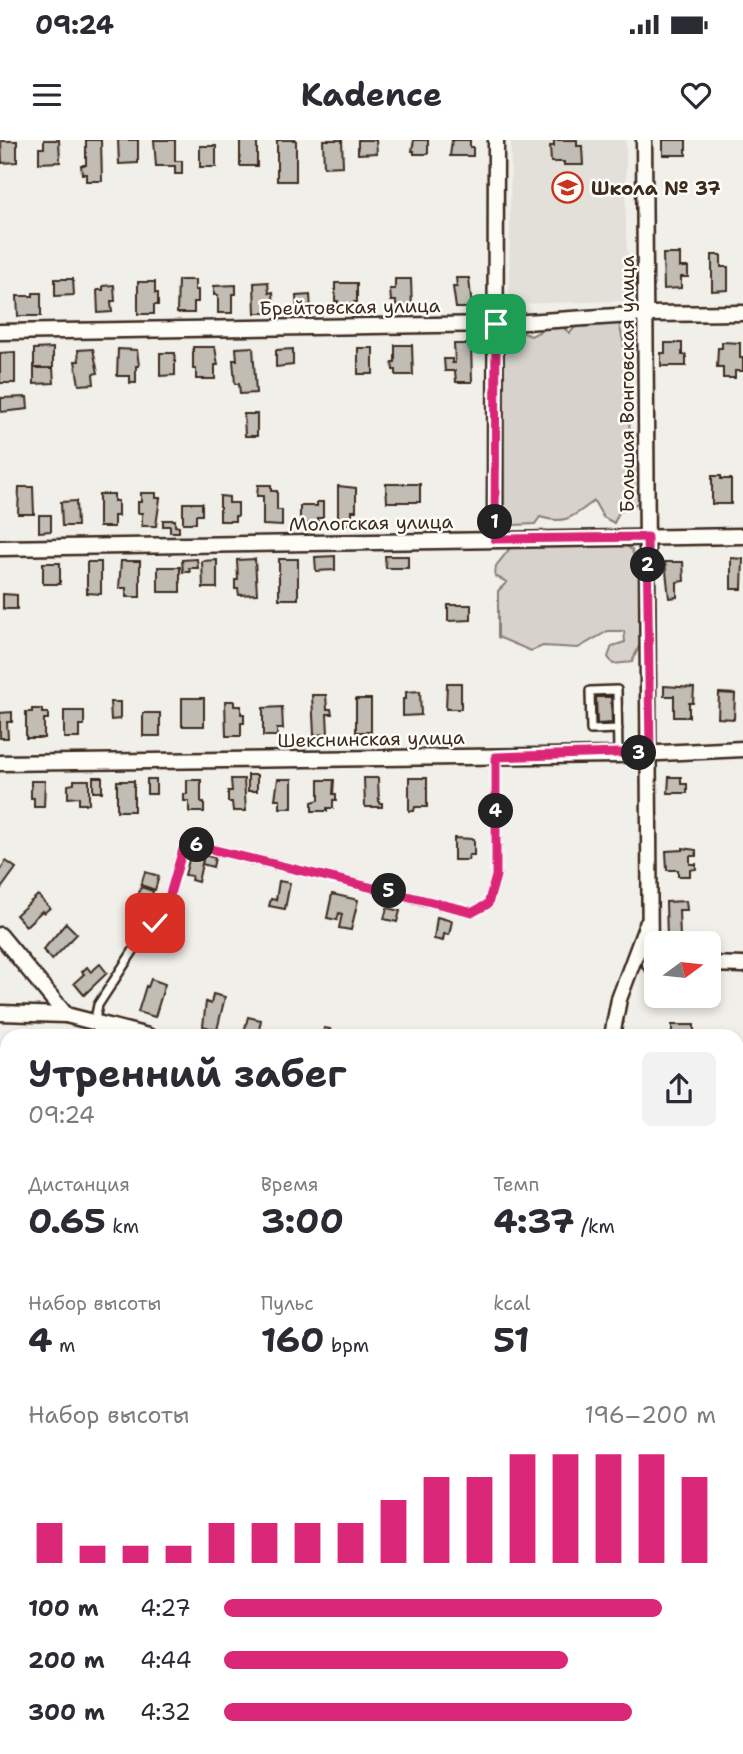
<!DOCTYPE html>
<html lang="ru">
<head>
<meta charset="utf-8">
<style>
  :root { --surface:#fff; --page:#f2f2f3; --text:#2b2b33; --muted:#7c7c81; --accent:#db2777 }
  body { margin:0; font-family:"Shantell Sans",sans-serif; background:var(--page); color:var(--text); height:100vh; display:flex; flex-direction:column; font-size:26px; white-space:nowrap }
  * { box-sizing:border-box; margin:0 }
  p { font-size:23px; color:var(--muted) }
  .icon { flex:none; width:38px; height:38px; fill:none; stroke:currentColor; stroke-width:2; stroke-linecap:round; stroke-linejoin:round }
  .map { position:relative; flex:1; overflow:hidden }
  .sheet { position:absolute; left:0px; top:889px; width:744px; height:726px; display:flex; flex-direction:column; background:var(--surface); border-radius:21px 21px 0 0; box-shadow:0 4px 10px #0003 }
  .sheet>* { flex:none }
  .needle { width:46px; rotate:75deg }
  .controls { position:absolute; left:644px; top:791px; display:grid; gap:14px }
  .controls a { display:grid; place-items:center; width:77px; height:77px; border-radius:10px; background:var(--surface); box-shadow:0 4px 10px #0003; font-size:35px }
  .pin { position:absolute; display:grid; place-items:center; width:60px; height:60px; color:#fff; margin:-30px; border-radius:14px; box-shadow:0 4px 10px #0006 }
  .km { position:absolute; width:35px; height:35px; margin:-18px; border-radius:50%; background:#222; color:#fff; font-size:19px; line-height:35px; text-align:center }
  .round { display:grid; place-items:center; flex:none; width:74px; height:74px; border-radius:10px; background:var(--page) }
  .summary { display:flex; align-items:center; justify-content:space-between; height:119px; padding:0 28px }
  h1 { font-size:38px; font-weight:700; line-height:52px }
  .stats { display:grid; grid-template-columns:repeat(3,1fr); gap:10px; height:119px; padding:7px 28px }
  .stats div { display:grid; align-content:center }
  .stats b { font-size:35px; font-weight:700 }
  .stats small { font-size:19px; font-weight:400 }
  .stats p { font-size:19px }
  .chart { height:196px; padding:14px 28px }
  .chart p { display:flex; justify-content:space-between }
  .chart svg { width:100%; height:126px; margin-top:7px; stroke:var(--accent); stroke-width:6 }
  ul { padding:0 28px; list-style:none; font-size:23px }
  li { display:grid; grid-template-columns:112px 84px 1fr; align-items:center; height:52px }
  li i { height:18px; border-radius:9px; background:var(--accent) }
  .status { display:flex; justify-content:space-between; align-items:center; height:49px; padding:0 35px; background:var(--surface); direction:ltr }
  .status svg { height:19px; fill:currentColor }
  header { display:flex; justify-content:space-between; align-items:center; height:91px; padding:0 28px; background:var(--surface); font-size:32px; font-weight:700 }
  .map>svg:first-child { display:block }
</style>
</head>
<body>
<div class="status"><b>09:24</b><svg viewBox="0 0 49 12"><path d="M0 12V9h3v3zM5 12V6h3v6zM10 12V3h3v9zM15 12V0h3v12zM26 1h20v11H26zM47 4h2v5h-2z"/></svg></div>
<header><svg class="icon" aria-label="menu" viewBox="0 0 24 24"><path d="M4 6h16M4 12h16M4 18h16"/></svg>Kadence<svg class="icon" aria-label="heart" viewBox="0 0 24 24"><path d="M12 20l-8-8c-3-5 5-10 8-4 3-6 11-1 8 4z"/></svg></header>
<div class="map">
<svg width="743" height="1614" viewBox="0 0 743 1614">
  <rect width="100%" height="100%" fill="#f1efea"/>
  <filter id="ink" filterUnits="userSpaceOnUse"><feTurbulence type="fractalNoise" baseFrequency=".0143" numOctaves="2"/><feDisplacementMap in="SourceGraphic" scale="14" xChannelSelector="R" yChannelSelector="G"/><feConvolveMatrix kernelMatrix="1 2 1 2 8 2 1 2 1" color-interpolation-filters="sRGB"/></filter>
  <g filter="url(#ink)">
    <polygon fill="#e3e0da" points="511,0 626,0 626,96 631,152 623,161 511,164 509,157"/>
    <g fill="#d7d2cc" stroke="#897e75" stroke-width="2">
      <path d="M618,179L628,222L630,313L640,328L641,346L638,363L619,372L614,383L603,377L594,361C574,376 566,385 540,377L535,384L514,385L504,371L503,202L516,190L531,196L557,183L570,193L579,182Z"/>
      <polygon points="618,400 632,410 639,437 640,504 632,522 613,524 608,517 612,506 625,502 624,491 608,491 578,508 543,506 531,511 498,497 498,451 507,442 495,436 496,426 514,403"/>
      <polygon points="7,1199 7,1608 9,1608 4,1614 0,1614 0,1208"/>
      <polygon points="743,1572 743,1614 553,1614 559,1608 737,1608 737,1578"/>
      <polygon points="387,1608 454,1608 450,1614 380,1614"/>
    </g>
    <g fill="#c1bcb4" stroke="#3b2a1e" stroke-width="2">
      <polygon points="44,0 59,0 60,22 39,23 39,8 44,8"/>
      <polygon points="86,0 101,0 102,41 86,41 86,34 82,34 81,25 86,25"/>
      <polygon points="118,0 138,0 138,23 119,24"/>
      <polygon points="154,0 175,0 175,21 182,21 182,34 175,34 175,26 156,26"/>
      <rect x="240" y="0" width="17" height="26"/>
      <rect x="277" y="0" width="19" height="41"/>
      <polygon points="323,0 342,0 343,26 324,27"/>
      <polygon points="358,0 376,0 377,13 358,14"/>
      <polygon points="414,0 428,0 428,14 414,14 414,11 412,11"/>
      <polygon points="452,0 470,0 470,7 473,7 473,16 450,16"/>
      <polygon points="554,0 577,0 577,6 582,6 583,25 564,25 564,22 551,22 550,6 554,6"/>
      <rect x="663" y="0" width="23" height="15"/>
      <polygon points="1,1 17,1 17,22 2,23"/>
      <rect x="200" y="6" width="16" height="21"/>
      <polygon points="663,114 680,114 680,127 688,127 688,137 681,137 681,148 664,149"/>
      <polygon points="712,115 721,115 721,127 728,127 728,150 712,151"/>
      <polygon points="456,138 469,138 472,168 456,168 453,147 457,147"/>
      <polygon points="55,139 73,139 74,155 55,156"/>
      <polygon points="395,139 411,139 412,169 396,170 396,161 391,161 390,149 395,149"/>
      <polygon points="178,140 195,140 195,150 198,150 198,162 194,162 194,173 177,173"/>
      <polygon points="138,142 155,142 155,153 158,153 158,165 154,165 154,174 138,174"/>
      <polygon points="268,142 269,153 273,152 274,170 270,170 270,173 255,173 254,143"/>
      <polygon points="335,143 357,143 357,162 354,162 354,172 338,172 338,161 335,161"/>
      <polygon points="114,145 115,161 111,161 112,172 98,173 97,150 103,150 103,146"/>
      <polygon points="236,145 236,154 232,154 232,173 218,173 218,155 214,155 214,146"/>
      <polygon points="33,153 41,153 41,176 18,176 17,156 33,156"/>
      <polygon points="310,155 311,170 297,171 296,156"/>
      <polygon points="722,202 740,203 740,218 743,218 743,231 735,231 735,238 723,238 723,227 717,227 718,208 722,208"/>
      <polygon points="665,203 682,203 682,215 686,215 686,226 661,226 661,213 665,213"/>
      <polygon points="454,204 471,204 472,242 456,242 455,231 445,231 444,219 452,219 452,223 455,223"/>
      <polygon points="395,205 412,205 413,235 396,235 396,230 393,230 392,222 395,222"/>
      <polygon points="193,207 215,207 218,225 215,225 215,239 196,239 196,229 193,229"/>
      <polygon points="253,207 256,253 240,254 239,244 235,244 233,220 237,220 236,208"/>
      <polygon points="53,208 53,228 34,228 34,209"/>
      <rect x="358" y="208" width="15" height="26"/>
      <polygon points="93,209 98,233 93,234 94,244 79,245 75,221 79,221 78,210"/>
      <polygon points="118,209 137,210 139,226 136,226 136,243 130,243 130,236 117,236"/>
      <polygon points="293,209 293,225 276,227 276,210"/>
      <polygon points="15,212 15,243 0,243 0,213"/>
      <polygon points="160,213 175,213 175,235 160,236"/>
      <polygon points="34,228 53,228 54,243 34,244"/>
      <polygon points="27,257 28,269 1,272 1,258"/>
      <polygon points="244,274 257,274 257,296 245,296"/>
      <polygon points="712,336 721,336 721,339 731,339 731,364 712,364"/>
      <polygon points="386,344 420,344 420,362 387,362"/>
      <polygon points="258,345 271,345 271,351 277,351 277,370 282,370 282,386 263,385 263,356 257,356"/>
      <polygon points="338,346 356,348 356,371 352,371 352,384 338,384"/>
      <polygon points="19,347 33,347 34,374 18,374"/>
      <polygon points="141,353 156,353 156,358 160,358 156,386 142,386 142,373 138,373 138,362 141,362"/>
      <polygon points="99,354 114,354 114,361 118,361 118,376 114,376 114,387 99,387"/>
      <polygon points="220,356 229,357 229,363 238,363 238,376 235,376 235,381 220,381"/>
      <polygon points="76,361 77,386 62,386 61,362"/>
      <polygon points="317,362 323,362 323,378 318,378 318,384 300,384 300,366 317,366"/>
      <polygon points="183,363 202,363 202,375 196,375 196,383 183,383"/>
      <polygon points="39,375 51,375 51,391 39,392"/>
      <polygon points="163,380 175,380 175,386 179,387 179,392 170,392 170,386 163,386"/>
      <polygon points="335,416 335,430 316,431 315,417"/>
      <polygon points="385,416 408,416 408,428 386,428"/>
      <polygon points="731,418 743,419 742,449 731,449"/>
      <polygon points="197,419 198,428 189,428 190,432 183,432 182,420"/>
      <polygon points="255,419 257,454 239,455 238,449 235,449 235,440 238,440 237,420"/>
      <rect x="279" y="419" width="19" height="40"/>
      <polygon points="217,420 217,448 203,448 202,421"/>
      <polygon points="121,421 140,421 140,457 126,457 126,448 119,448"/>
      <polygon points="87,422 101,422 101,454 87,453"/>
      <polygon points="665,422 683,422 684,441 677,442 677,457 669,458"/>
      <rect x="43" y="423" width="17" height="21"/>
      <rect x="158" y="427" width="22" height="25"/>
      <polygon points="3,454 17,455 17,469 3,469"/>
      <polygon points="448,465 471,465 471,480 448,481"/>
      <polygon points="447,543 461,543 461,569 446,569"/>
      <polygon points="664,546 694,548 693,563 689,563 689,577 674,577 674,556 664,556"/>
      <polygon points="420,551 421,575 403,576 403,559 406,559 406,552"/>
      <polygon points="719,553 735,554 734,579 718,578"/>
      <polygon points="312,555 326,555 327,569 331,569 332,574 327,574 328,594 314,595"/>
      <polygon points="596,557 611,557 612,583 597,584"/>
      <rect x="182" y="558" width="22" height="28"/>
      <rect x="356" y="559" width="15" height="33"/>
      <polygon points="225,561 234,561 234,566 241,566 241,574 244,574 244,583 241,583 241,596 226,596"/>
      <polygon points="110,562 120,562 120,579 111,580"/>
      <polygon points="282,567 283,589 277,589 277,596 263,596 263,568"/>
      <polygon points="32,569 42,569 42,573 48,573 48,579 44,579 44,598 26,598 26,572 32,572"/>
      <polygon points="64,571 84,571 84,585 79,585 79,598 64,598"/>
      <polygon points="12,572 12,582 7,582 8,598 0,598 0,573"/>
      <rect x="143" y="573" width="17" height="23"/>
      <rect x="248" y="635" width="9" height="16"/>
      <rect x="93" y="637" width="9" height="15"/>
      <polygon points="669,637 681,637 681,644 687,644 687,653 668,653"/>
      <polygon points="364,638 378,638 379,663 382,663 382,667 365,667"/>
      <polygon points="409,638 427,638 427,667 415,667 414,671 409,671"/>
      <rect x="147" y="639" width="9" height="15"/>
      <polygon points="231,639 244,639 246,671 233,671 232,662 228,662 228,651 232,651"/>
      <polygon points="278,639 292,639 292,668 280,668 280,659 275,659"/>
      <polygon points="74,640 89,640 89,664 79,664 79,657 68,658 68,645 74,644"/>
      <polygon points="187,640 201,640 201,662 204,662 204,672 189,672 189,661 184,661 184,654 187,654"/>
      <polygon points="319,640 334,640 333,654 336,654 336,660 333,660 333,668 327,668 327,671 312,671 312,662 319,660"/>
      <polygon points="31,641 45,641 44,667 34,667 34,658 31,658"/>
      <rect x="117" y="641" width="17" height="30"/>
      <polygon points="454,698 474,699 474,715 469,715 468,720 454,720"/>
      <polygon points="683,708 696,710 696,716 690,716 690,724 696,724 696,729 690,730 690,736 678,736 678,730 667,730 666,711 683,710"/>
      <polygon points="204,715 215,718 213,727 202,724"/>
      <polygon points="190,716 203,719 198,742 191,740 192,736 185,735"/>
      <polygon points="6,721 16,728 0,750 0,730"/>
      <polygon points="145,732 159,736 155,750 141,745"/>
      <polygon points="279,741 290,743 285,769 269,766 271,759 276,760"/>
      <polygon points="141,747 153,751 151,760 138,756"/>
      <polygon points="332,754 358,760 351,790 339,788 342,774 339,773 337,780 327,778"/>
      <polygon points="38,755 50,768 44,773 42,771 26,786 16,775"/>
      <polygon points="686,761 687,770 679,770 680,798 667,799 666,762"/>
      <polygon points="387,768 400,771 397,782 384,779"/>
      <polygon points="437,777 452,781 449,795 444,794 443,801 434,799"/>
      <polygon points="66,783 77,794 52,820 43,810"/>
      <polygon points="100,824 107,833 84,855 74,843 84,834 82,832 87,827 91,832"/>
      <polygon points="151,839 165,844 155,877 138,872 146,846 148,847"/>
      <polygon points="213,854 225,857 217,890 203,886 206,862 211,864"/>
      <polygon points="248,877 261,880 258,895 244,892"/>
      <rect x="672" y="885" width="22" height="11"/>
      <polygon points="324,888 330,889 329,891 343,896 322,896"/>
    </g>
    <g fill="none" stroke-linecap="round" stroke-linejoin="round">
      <defs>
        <g id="service">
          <polyline points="618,589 591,590 590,551 617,550 618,615"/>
          <polyline points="101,896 94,884 98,865 141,799 155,783 168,761 183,709 194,705 473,772 488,764 496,736 496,617"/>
        </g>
        <g id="minor">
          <polyline points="644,0 650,824 656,824"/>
          <polyline points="0,192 497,184 646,174 743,173"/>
          <polyline points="495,399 496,0"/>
          <polyline points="0,408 743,396"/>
          <polyline points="0,623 618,615 743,609"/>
          <polyline points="0,795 66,875"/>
          <polyline points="709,824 743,825"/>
          <polyline points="0,873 66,875 148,896"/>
          <polyline points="612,896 619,859 647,784"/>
          <polyline points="737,1038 743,1039"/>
        </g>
      </defs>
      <use href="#service" stroke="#3b2a1e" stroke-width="12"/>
      <use href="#minor" stroke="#3b2a1e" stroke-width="19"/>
      <use href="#service" stroke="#fdfcf7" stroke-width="7"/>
      <use href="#minor" stroke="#fdfcf7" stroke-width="14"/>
    </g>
  </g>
  <g fill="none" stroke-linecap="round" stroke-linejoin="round" filter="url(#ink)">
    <defs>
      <polyline id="route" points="155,783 168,761 183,709 194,705 473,772 488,764 496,736 496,617 650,612 647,397 495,399 496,184"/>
    </defs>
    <use href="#route" stroke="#fff" stroke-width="14"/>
    <use href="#route" stroke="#db2777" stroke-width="9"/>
  </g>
  <defs>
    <symbol id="school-ring" viewBox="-11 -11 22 22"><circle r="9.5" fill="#fdfcf7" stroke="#c8321e" stroke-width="1.5"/><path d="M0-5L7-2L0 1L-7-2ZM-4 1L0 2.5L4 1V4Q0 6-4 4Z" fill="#c8321e"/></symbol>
  </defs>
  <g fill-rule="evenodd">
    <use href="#school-ring" x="550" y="30" width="35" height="35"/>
  </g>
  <g text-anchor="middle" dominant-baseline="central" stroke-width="5" stroke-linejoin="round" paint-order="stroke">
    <g font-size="19" font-weight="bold" fill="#3b2a1e" stroke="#fdfcf7" text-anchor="start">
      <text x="591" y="48">Школа № 37</text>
    </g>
    <g font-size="19" fill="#3b2a1e" stroke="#fdfcf7">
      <text transform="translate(350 167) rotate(-1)">Брейтовская улица</text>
      <text transform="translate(627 244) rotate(-90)">Большая Вонговская улица</text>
      <text transform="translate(371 383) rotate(-1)">Мологская улица</text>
      <text transform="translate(371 599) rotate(-1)">Шекснинская улица</text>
    </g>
  </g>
</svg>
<div class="controls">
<a><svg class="needle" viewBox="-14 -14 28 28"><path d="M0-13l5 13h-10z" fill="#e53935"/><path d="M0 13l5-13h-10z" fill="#7c7c81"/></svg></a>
</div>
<div class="pin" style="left:496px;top:184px;background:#1e9e55"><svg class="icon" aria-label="arrive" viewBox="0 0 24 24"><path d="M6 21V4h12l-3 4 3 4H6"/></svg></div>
<div class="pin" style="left:155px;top:783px;background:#d93025"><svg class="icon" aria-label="check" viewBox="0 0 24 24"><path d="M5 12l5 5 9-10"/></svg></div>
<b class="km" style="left:495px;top:382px">1</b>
<b class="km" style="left:648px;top:425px">2</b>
<b class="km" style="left:639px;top:613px">3</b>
<b class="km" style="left:496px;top:671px">4</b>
<b class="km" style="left:389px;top:751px">5</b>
<b class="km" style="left:197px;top:705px">6</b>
<section class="sheet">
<div class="summary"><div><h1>Утренний забег</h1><p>09:24</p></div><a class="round"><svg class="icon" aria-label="share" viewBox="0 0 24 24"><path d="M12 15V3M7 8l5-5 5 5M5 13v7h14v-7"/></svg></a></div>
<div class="stats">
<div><p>Дистанция</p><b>0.65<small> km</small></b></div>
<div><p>Время</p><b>3:00</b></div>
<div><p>Темп</p><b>4:37<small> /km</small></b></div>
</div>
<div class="stats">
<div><p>Набор высоты</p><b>4<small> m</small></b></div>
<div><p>Пульс</p><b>160<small> bpm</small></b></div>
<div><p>kcal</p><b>51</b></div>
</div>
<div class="chart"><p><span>Набор высоты</span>196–200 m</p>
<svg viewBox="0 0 160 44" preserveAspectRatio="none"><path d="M5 44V30M15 44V38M25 44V38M35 44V38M45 44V30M55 44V30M65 44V30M75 44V30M85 44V22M95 44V14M105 44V14M115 44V6M125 44V6M135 44V6M145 44V6M155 44V14"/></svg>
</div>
<ul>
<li><b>100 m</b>4:27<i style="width:89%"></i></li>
<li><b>200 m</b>4:44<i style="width:70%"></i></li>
<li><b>300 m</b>4:32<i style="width:83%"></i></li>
</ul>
</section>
</div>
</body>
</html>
